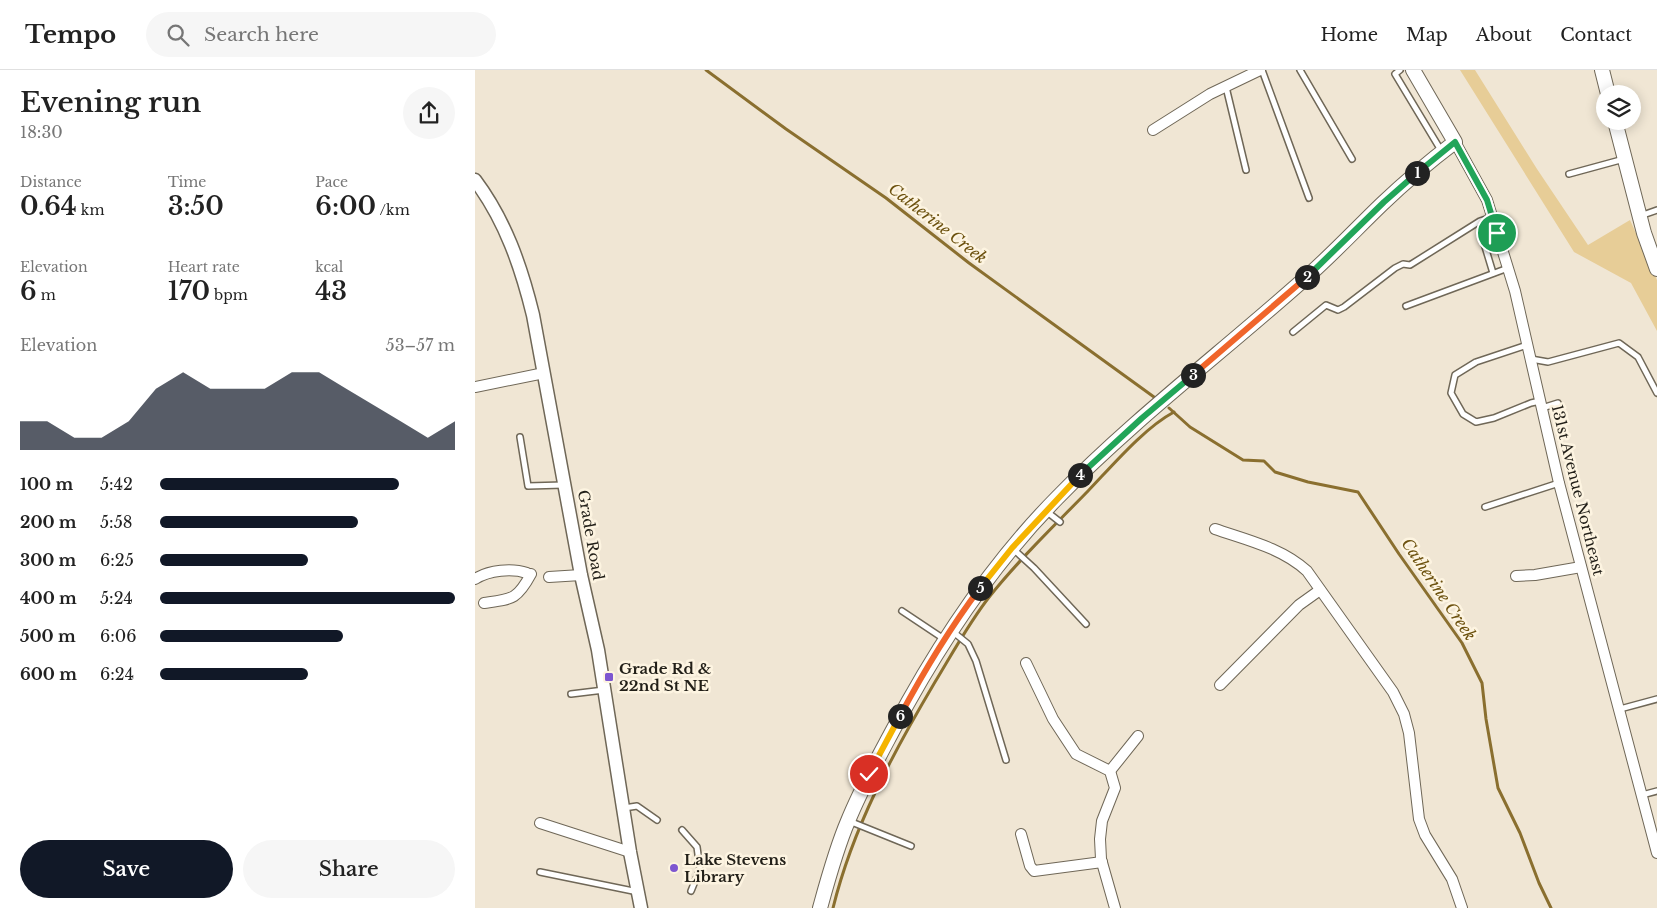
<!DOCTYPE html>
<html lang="en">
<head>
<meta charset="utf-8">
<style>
  :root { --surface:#fff; --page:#f6f6f6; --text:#222; --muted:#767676; --line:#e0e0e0; --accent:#111827 }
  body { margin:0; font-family:"Libre Baskerville",serif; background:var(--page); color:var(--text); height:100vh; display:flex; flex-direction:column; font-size:19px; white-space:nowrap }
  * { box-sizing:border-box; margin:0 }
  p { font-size:16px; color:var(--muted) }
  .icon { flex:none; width:28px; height:28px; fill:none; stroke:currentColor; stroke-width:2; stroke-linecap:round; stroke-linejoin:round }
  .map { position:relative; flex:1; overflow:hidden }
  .panel { display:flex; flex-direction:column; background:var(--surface); width:475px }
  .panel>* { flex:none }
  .fabs { position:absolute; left:1121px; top:15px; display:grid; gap:10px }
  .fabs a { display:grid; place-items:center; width:45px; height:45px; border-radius:50%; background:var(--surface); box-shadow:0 2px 12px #0003; font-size:25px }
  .pin { position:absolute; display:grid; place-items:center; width:42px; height:42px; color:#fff; margin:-21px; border:2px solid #fff; border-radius:50%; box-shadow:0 1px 5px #0007 }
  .km { position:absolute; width:25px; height:25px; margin:-12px; border-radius:50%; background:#222; color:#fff; font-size:14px; line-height:25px; text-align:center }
  .round { display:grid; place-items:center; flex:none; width:52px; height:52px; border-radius:26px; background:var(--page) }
  .head { display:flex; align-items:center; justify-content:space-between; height:85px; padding:0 20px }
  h1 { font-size:28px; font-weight:600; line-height:38px }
  .metrics { display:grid; grid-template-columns:repeat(3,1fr); gap:8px; height:85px; padding:5px 20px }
  .metrics div { display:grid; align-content:center }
  .metrics b { font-size:25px; font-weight:600 }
  .metrics small { font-size:14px; font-weight:400 }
  .metrics p { font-size:14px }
  .chart { height:140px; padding:10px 20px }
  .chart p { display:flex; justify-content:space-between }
  .chart svg { width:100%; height:90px; margin-top:5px; fill:var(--accent); opacity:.7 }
  .cta { display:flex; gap:10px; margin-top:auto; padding:10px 20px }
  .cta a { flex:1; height:58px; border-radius:30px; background:var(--accent); color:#fff; font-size:20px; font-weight:600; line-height:58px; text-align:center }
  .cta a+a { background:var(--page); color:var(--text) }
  ul { padding:0 20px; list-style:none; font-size:16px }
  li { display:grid; grid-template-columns:80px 60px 1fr; align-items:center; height:38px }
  li i { height:12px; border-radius:6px; background:var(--accent) }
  header { display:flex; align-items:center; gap:30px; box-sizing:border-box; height:70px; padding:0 25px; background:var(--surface); border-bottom:1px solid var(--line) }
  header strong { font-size:24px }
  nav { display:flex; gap:28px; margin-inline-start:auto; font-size:18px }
  .search { width:350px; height:45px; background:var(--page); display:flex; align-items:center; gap:12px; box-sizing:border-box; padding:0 18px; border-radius:28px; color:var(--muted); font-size:19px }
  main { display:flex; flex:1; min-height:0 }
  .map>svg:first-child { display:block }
</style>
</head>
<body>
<header>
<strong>Tempo</strong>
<div class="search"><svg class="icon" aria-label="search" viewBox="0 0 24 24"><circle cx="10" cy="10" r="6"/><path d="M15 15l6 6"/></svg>Search here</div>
<nav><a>Home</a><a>Map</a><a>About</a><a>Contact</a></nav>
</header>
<main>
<section class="panel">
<div class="head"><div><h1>Evening run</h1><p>18:30</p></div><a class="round"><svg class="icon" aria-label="share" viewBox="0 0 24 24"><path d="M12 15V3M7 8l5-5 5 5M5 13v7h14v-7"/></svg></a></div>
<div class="metrics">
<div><p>Distance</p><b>0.64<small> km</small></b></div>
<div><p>Time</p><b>3:50</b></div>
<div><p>Pace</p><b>6:00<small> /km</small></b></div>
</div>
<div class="metrics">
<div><p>Elevation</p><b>6<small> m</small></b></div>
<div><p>Heart rate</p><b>170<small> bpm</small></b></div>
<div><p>kcal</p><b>43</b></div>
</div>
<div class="chart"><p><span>Elevation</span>53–57 m</p>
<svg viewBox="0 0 160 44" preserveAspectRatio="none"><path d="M0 44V30L10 30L20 38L30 38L40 30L50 14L60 6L70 14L80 14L90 14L100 6L110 6L120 14L130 22L140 30L150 38L160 30V44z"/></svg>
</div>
<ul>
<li><b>100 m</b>5:42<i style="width:81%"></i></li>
<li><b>200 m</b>5:58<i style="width:67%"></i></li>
<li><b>300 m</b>6:25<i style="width:50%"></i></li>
<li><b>400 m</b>5:24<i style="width:100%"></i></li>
<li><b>500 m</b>6:06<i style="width:62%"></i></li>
<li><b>600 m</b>6:24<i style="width:50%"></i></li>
</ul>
<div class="cta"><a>Save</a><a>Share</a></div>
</section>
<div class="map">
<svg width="1182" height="838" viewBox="0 0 1182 838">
  <rect width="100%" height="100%" fill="#f0e6d4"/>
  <polygon fill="#e7cd97" points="985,0 1000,0 1062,99 1113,175 1155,150 1182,210 1182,261 1156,213 1099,182"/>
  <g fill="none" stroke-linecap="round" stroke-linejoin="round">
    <g stroke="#8a6f2f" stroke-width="3">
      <polyline points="231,0 311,59 411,128 494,193 679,327"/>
      <polyline points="694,338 715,357 768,390 789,391 800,402 833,412 883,422 924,484 987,573 1007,613 1011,649 1023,718 1045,763 1064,813 1076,838"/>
      <path d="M358,838C378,757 418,683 460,612C477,584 495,551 515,526C545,488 580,455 613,421C637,396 669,358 699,342"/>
    </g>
    <defs>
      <g id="service">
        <polyline points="787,0 834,128"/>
        <polyline points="825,0 877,89"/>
        <polyline points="925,0 920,4 967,82"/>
        <polyline points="751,17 771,100"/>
        <polyline points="1094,104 1149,89"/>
        <polyline points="1165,146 1182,140"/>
        <polyline points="1018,203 1008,170 1011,166 1022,163"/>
        <polyline points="931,236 1033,198"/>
        <polyline points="818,262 851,235 863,240 869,237 920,198 928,194 935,195 1005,151 1017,147"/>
        <polyline points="1052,275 1001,292 980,305 976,323 988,344 1001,352 1019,348 1056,333 1065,331"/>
        <polyline points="1056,289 1073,292 1144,273 1163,287 1182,323"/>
        <polyline points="1067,338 1083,333"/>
        <polyline points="45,367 53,416 88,415"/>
        <polyline points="1010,437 1084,413"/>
        <polyline points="571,441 585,452"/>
        <polyline points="537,478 559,498 611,554"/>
        <polyline points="427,541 469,569"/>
        <polyline points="477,561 493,574 501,591 531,690"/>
        <polyline points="96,624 129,620"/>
        <polyline points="1145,639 1182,629"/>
        <polyline points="1167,725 1182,721"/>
        <polyline points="149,738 162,736 182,750"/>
        <polyline points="374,751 436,776"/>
        <polyline points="207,760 222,777 225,799 216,821"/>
        <polyline points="65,802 163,822"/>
      </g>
      <g id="minor">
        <polyline points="678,60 735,24 785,0"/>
        <polyline points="980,72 1012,130 1040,221 1084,413 1182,783"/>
        <polyline points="0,317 69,303"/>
        <path d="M740,459C772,470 807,478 832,501L918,622L929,644L934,663L944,749L950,765L977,809L987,838"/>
        <polyline points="1041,506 1060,505 1106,497"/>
        <polyline points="74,507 106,505"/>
        <path d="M0,509C14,500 37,498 52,503"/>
        <path d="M9,533C37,529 42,530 56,504"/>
        <polyline points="551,593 578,649 601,684 635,701 640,718 627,751 625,769 626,789 640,838"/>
        <polyline points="745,615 824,535 845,520"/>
        <polyline points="635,701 663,666"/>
        <polyline points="65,753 155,782"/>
        <polyline points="546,764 555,796 559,801 627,792"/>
      </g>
      <path id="tertiary" d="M0,110C30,150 46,196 58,245L106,505L123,580L155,782L166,838"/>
      <g id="secondary">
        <polyline points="1127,0 1133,24"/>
        <polyline points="1140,51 1169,163 1182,199"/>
        <path d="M345,838C353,809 361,779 373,751C386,719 402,690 418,660C463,575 515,496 582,428C658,350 745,284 826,212C854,188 880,160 907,134C930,112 955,91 980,72L938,0"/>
      </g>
    </defs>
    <use href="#service" stroke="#6f6757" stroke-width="8"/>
    <use href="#minor" stroke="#6f6757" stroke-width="12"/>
    <use href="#tertiary" stroke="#6f6757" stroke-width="15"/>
    <use href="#secondary" stroke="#6f6757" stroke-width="16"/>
    <use href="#service" stroke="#fff" stroke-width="5"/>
    <use href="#minor" stroke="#fff" stroke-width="10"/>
    <use href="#tertiary" stroke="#fff" stroke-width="12"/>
    <use href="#secondary" stroke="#fff" stroke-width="14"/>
  </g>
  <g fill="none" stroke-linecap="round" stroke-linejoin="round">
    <defs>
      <polyline id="split-1" points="942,103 980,72 1012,130 1022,163"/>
      <polyline id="split-2" points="832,207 909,132 942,103"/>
      <polyline id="split-3" points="718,305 832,207"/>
      <polyline id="split-4" points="605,405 667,348 718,305"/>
      <polyline id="split-5" points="505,518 537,478 605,405"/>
      <path id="split-6" d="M425,646C449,601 475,558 505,518"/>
      <polyline id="split-7" points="394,704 425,646"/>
    </defs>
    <use href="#split-1" stroke="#fff" stroke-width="10"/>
    <use href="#split-2" stroke="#fff" stroke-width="10"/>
    <use href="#split-3" stroke="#fff" stroke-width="10"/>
    <use href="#split-4" stroke="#fff" stroke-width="10"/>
    <use href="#split-5" stroke="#fff" stroke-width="10"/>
    <use href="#split-6" stroke="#fff" stroke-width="10"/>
    <use href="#split-7" stroke="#fff" stroke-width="10"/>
    <use href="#split-1" stroke="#22a559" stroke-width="6"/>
    <use href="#split-2" stroke="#22a559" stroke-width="6"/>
    <use href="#split-3" stroke="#f0652b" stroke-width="6"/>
    <use href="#split-4" stroke="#22a559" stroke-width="6"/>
    <use href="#split-5" stroke="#f5b400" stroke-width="6"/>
    <use href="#split-6" stroke="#f0652b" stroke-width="6"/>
    <use href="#split-7" stroke="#f5b400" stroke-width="6"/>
  </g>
  <g fill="#7d56d0" stroke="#fdf4e1" stroke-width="2">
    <rect x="129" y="602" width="10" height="10" rx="2.5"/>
    <circle cx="199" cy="798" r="5"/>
  </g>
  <g text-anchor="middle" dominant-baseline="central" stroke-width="5" stroke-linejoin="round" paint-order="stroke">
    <g font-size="15" fill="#221f18" stroke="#fdf4e1">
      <text transform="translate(1103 420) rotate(76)">131st Avenue Northeast</text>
      <text transform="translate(116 465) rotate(80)">Grade Road</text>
    </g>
    <g font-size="15" font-weight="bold" fill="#221f18" stroke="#fdf4e1" text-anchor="start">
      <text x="144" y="598">Grade Rd &amp;<tspan x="144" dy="17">22nd St NE</tspan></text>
      <text x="209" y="789">Lake Stevens<tspan x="209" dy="17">Library</tspan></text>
    </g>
    <g font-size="16" font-style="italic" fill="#6c510e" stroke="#fdf4e1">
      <text transform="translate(463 153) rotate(38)">Catherine Creek</text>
      <text transform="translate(964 519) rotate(56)">Catherine Creek</text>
    </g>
  </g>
</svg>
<div class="fabs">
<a><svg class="icon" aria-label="layers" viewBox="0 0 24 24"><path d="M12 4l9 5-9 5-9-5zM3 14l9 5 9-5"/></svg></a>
</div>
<div class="pin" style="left:1022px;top:163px;background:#1e9e55"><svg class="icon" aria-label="arrive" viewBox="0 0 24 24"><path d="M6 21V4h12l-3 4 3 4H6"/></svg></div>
<div class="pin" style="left:394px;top:704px;background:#d93025"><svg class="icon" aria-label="check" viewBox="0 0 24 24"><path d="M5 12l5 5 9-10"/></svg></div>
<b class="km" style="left:942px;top:103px">1</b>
<b class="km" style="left:832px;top:207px">2</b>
<b class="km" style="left:718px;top:305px">3</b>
<b class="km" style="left:605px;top:405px">4</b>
<b class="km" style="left:505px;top:518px">5</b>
<b class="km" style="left:425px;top:646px">6</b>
</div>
</main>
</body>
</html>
